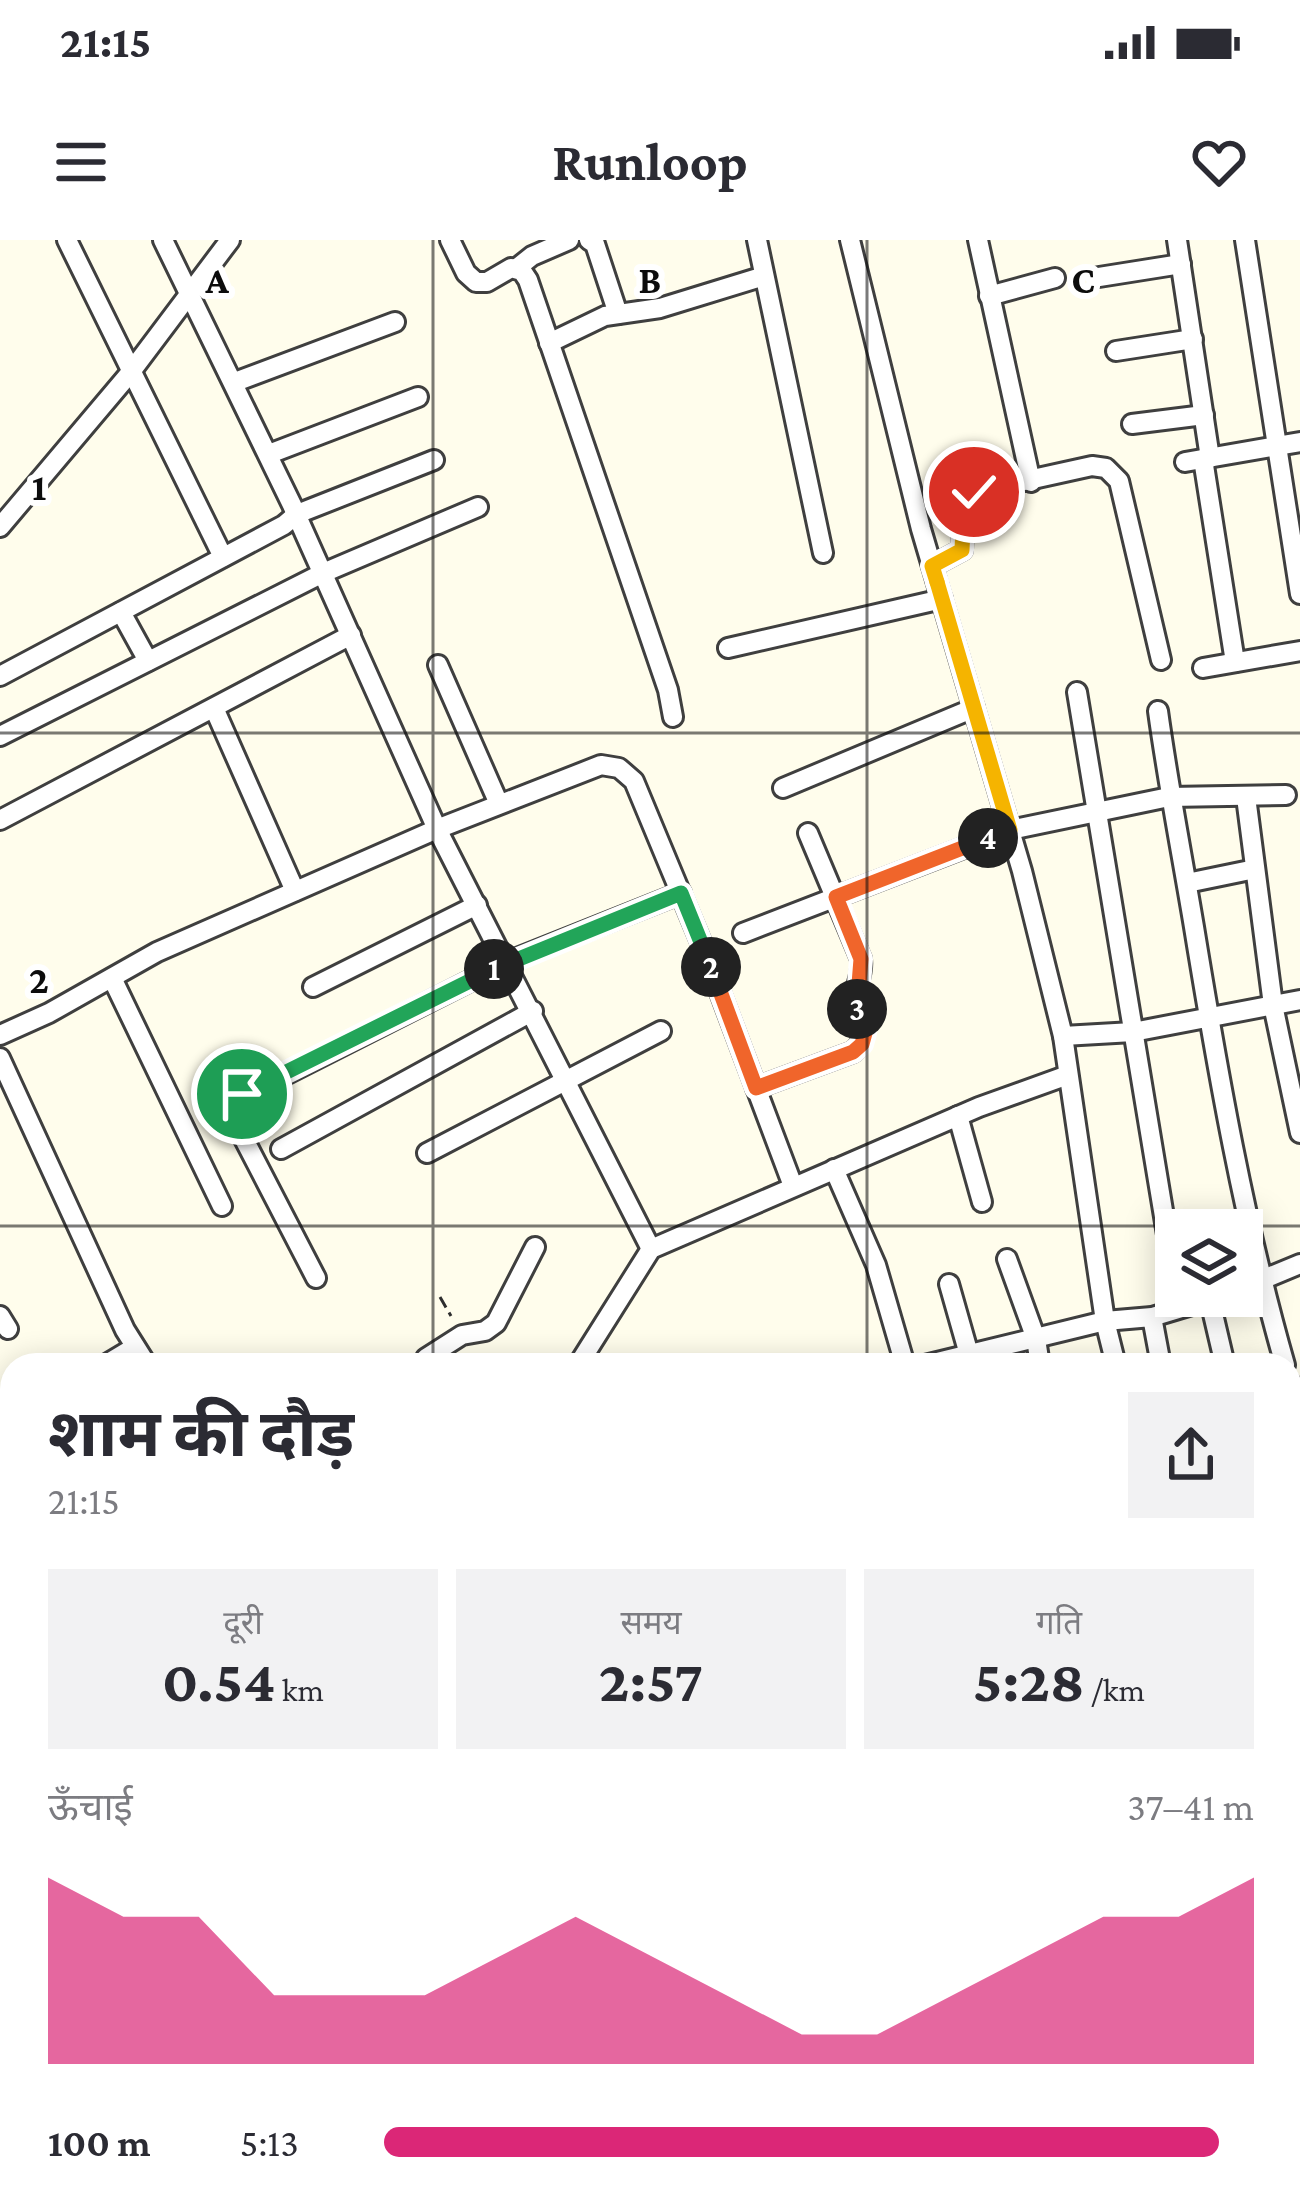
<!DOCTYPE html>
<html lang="hi">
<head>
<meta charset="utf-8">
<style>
  :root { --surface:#fff; --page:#f2f2f3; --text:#2b2b33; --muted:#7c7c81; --accent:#db2777 }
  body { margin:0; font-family:"Crimson Pro","Noto Sans Devanagari",serif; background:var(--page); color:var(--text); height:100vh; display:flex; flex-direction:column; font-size:45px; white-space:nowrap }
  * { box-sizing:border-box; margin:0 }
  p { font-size:39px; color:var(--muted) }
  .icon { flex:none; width:66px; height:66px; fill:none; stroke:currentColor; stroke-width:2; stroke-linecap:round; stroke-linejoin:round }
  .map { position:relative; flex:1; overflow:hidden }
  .panel { position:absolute; left:0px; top:1113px; width:1302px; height:858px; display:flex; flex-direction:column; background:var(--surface); border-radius:36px 36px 0 0; box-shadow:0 6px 30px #0003 }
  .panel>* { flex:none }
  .controls { position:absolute; left:1155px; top:969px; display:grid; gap:24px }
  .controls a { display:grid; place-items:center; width:108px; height:108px; border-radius:0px; background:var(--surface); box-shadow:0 6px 30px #0003; font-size:60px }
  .pin { position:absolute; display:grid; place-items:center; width:102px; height:102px; color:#fff; margin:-51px; border:6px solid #fff; border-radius:50%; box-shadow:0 3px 12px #0007 }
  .km { position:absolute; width:60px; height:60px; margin:-30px; border-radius:50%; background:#222; color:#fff; font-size:33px; line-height:60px; text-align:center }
  .round { display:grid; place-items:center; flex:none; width:126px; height:126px; border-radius:0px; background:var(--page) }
  .overview { display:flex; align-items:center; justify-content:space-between; height:204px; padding:0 48px }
  h1 { font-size:66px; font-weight:700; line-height:90px }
  .stats { display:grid; grid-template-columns:repeat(3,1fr); gap:18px; height:204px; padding:12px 48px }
  .stats div { display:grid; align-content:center; border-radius:0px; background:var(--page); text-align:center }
  .stats b { font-size:60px; font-weight:700 }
  .stats small { font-size:33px; font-weight:400 }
  .stats p { font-size:33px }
  .chart { height:336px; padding:24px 48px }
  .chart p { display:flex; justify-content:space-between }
  .chart svg { width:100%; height:216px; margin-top:12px; fill:var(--accent); opacity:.7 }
  ul { padding:0 48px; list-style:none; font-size:39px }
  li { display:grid; grid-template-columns:192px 144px 1fr; align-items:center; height:90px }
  li i { height:30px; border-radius:15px; background:var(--accent) }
  .status { display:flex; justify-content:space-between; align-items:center; height:84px; padding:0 60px; background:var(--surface); direction:ltr }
  .status svg { height:33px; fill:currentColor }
  header { display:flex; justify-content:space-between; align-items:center; height:156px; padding:0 48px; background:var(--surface); font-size:54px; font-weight:700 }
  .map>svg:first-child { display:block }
</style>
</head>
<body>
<div class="status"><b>21:15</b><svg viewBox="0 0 49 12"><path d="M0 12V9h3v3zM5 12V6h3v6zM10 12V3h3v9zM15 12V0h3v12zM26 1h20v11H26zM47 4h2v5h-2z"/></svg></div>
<header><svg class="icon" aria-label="menu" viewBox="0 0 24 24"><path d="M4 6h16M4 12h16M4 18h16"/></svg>Runloop<svg class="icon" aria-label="heart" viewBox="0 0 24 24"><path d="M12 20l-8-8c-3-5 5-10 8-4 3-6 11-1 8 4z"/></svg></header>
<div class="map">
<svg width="1300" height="1971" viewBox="0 0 1300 1971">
  <rect width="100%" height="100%" fill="#fffdec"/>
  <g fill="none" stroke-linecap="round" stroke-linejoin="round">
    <defs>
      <g id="minor">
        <polyline points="67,0 223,317"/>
        <polyline points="163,0 292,265 437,589 651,1009"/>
        <polyline points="450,0 466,33 476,42 487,42 511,28 522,31 528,40 668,450 673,477"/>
        <polyline points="589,0 595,4 618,74"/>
        <polyline points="757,0 823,313"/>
        <polyline points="850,0 921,289 1022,631 1063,796 1105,1081 1116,1125"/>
        <polyline points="978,0 1031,242"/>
        <polyline points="1177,0 1210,218"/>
        <polyline points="1245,0 1300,354"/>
        <polyline points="517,28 532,16 569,0"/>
        <polyline points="1099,37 1181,24"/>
        <polyline points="989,56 1055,38"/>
        <polyline points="549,103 605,76 660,68 764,36"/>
        <polyline points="1116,111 1193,99"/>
        <polyline points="235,142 395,82"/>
        <polyline points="1132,184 1204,175"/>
        <polyline points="269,214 418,157"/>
        <polyline points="1203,219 1235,422"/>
        <polyline points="1185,222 1300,202"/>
        <polyline points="0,287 130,133 230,0"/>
        <polyline points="932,326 962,310 964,264 974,252 1092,226 1106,228 1119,241 1161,420"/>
        <polyline points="121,372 148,421"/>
        <polyline points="728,408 942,359"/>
        <polyline points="438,425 499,564"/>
        <polyline points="1203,428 1300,411"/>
        <polyline points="0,436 284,285 297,274 434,220"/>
        <polyline points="1077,452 1176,1049"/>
        <polyline points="214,468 295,651"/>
        <path d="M1158,471C1168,544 1182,615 1194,687C1218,834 1244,982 1285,1125"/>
        <polyline points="0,496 323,333 478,267"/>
        <polyline points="783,548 974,468"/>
        <polyline points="1246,557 1273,765 1300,893"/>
        <polyline points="0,580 351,395"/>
        <polyline points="1187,643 1255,629"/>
        <polyline points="743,693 1010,590 1169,557 1286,555"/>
        <polyline points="112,738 222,966"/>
        <polyline points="313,747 477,665"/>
        <polyline points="0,795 49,773 157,712 437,589 601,525 619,528 634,541 703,707 793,946"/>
        <polyline points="1063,796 1133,792 1300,760"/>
        <polyline points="0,818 125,1090 147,1125"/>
        <path d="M756,848L853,812C875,794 853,780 855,758C856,744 863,734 861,719L808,593"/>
        <polyline points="958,876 982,962"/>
        <polyline points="281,909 533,771"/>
        <polyline points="427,913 661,791"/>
        <polyline points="834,929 876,1025 905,1125"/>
        <polyline points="1007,1019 1036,1099 1040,1125"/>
        <polyline points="316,1038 230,872 232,862 507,722 681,653"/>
        <polyline points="949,1044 972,1125"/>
        <polyline points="1242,1048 1300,1024"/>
        <polyline points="1210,1061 1225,1125"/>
        <polyline points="0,1076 8,1089"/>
        <polyline points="1152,1077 1161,1125"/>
        <polyline points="426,1118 462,1095 485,1091 496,1083 535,1007"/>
        <polyline points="105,1125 135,1107"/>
        <polyline points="578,1125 651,1009 979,867 1068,835"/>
        <polyline points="925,1125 1105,1081 1152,1077 1222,1056"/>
        <polyline points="1290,1143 1300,1178"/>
        <polyline points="0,1219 12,1238"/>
        <polyline points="1290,1303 1300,1298"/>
        <polyline points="1290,1347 1300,1367"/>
        <polyline points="1290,1420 1300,1416"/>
        <polyline points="0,1424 12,1416"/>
        <polyline points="0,1441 12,1466"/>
        <polyline points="1290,1458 1300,1478"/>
        <polyline points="0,1588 12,1611"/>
        <polyline points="1290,1618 1300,1613"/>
        <polyline points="1290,1636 1300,1657"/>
        <polyline points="57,1959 67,1971"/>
        <polyline points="318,1959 338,1971"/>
        <polyline points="502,1959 527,1971"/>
        <polyline points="800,1959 848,1959"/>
        <polyline points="1052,1959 1055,1971"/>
        <polyline points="1130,1959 1134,1971"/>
        <polyline points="1224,1959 1227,1971"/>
        <polyline points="227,1971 239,1959"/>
        <polyline points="759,1971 760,1959"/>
      </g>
      <g id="tertiary">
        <polyline points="0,1921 12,1926"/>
        <polyline points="104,1959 137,1971"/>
      </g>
    </defs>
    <use href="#minor" stroke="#3f3f3f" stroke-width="24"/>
    <use href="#tertiary" stroke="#3f3f3f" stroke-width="30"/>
    <polyline stroke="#2e2e2e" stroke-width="3" stroke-dasharray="12 6" stroke-linecap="butt" points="440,1057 451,1076"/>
    <use href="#minor" stroke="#fff" stroke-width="18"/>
    <use href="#tertiary" stroke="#fff" stroke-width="24"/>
  </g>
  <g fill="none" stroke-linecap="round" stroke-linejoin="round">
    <defs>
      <polyline id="split-1" points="242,854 494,729"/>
      <polyline id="split-2" points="494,729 681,653 711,727"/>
      <polyline id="split-3" points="711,727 756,848 853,812 862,804 865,793 857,769"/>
      <polyline id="split-4" points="857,769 861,719 836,657 988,598"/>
      <polyline id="split-5" points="937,342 1010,590 988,598"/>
      <polyline id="split-6" points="937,342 932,326 962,310 964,264 974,252"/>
    </defs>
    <use href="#split-1" stroke="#fff" stroke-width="24"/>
    <use href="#split-2" stroke="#fff" stroke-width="24"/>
    <use href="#split-3" stroke="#fff" stroke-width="24"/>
    <use href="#split-4" stroke="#fff" stroke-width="24"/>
    <use href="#split-5" stroke="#fff" stroke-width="24"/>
    <use href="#split-6" stroke="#fff" stroke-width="24"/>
    <use href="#split-1" stroke="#22a559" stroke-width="15"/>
    <use href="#split-2" stroke="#22a559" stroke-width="15"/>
    <use href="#split-3" stroke="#f0652b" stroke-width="15"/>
    <use href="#split-4" stroke="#f0652b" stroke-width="15"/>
    <use href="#split-5" stroke="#f5b400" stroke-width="15"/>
    <use href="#split-6" stroke="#f5b400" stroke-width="15"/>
  </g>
  <path fill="none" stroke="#0c0c0c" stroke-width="3" stroke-opacity="0.55" d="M433,0V1125M867,0V1125M0,493H1300M0,986H1300M0,1478H12M1290,1478H1300M433,1959V1971M867,1959V1971"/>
  <g font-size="39" text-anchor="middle" font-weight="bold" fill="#0c0c0c" stroke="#fff" stroke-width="12" stroke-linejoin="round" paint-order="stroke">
    <text x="217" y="53">A</text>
    <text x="650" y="53">B</text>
    <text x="1083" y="53">C</text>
    <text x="39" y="260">1</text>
    <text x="39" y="753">2</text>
  </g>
</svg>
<div class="controls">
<a><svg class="icon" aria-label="layers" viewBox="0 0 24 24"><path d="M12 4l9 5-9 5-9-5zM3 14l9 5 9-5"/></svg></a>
</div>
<div class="pin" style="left:242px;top:854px;background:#1e9e55"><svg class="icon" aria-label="arrive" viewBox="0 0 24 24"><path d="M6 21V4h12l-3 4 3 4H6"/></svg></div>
<div class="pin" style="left:974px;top:252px;background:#d93025"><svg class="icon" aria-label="check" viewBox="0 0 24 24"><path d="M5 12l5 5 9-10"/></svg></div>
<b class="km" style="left:494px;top:729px">1</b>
<b class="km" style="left:711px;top:727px">2</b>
<b class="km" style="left:857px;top:769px">3</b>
<b class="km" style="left:988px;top:598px">4</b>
<section class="panel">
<div class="overview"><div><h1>शाम की दौड़</h1><p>21:15</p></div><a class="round"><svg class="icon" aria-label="share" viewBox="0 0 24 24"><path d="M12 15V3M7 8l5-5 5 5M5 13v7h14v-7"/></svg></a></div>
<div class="stats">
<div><p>दूरी</p><b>0.54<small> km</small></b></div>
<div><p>समय</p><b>2:57</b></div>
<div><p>गति</p><b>5:28<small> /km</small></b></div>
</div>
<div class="chart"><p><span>ऊँचाई</span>37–41 m</p>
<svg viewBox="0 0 160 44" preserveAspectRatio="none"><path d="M0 44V6L10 14L20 14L30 30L40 30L50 30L60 22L70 14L80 22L90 30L100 38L110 38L120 30L130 22L140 14L150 14L160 6V44z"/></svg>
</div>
<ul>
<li><b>100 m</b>5:13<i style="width:96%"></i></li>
</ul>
</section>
</div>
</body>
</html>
